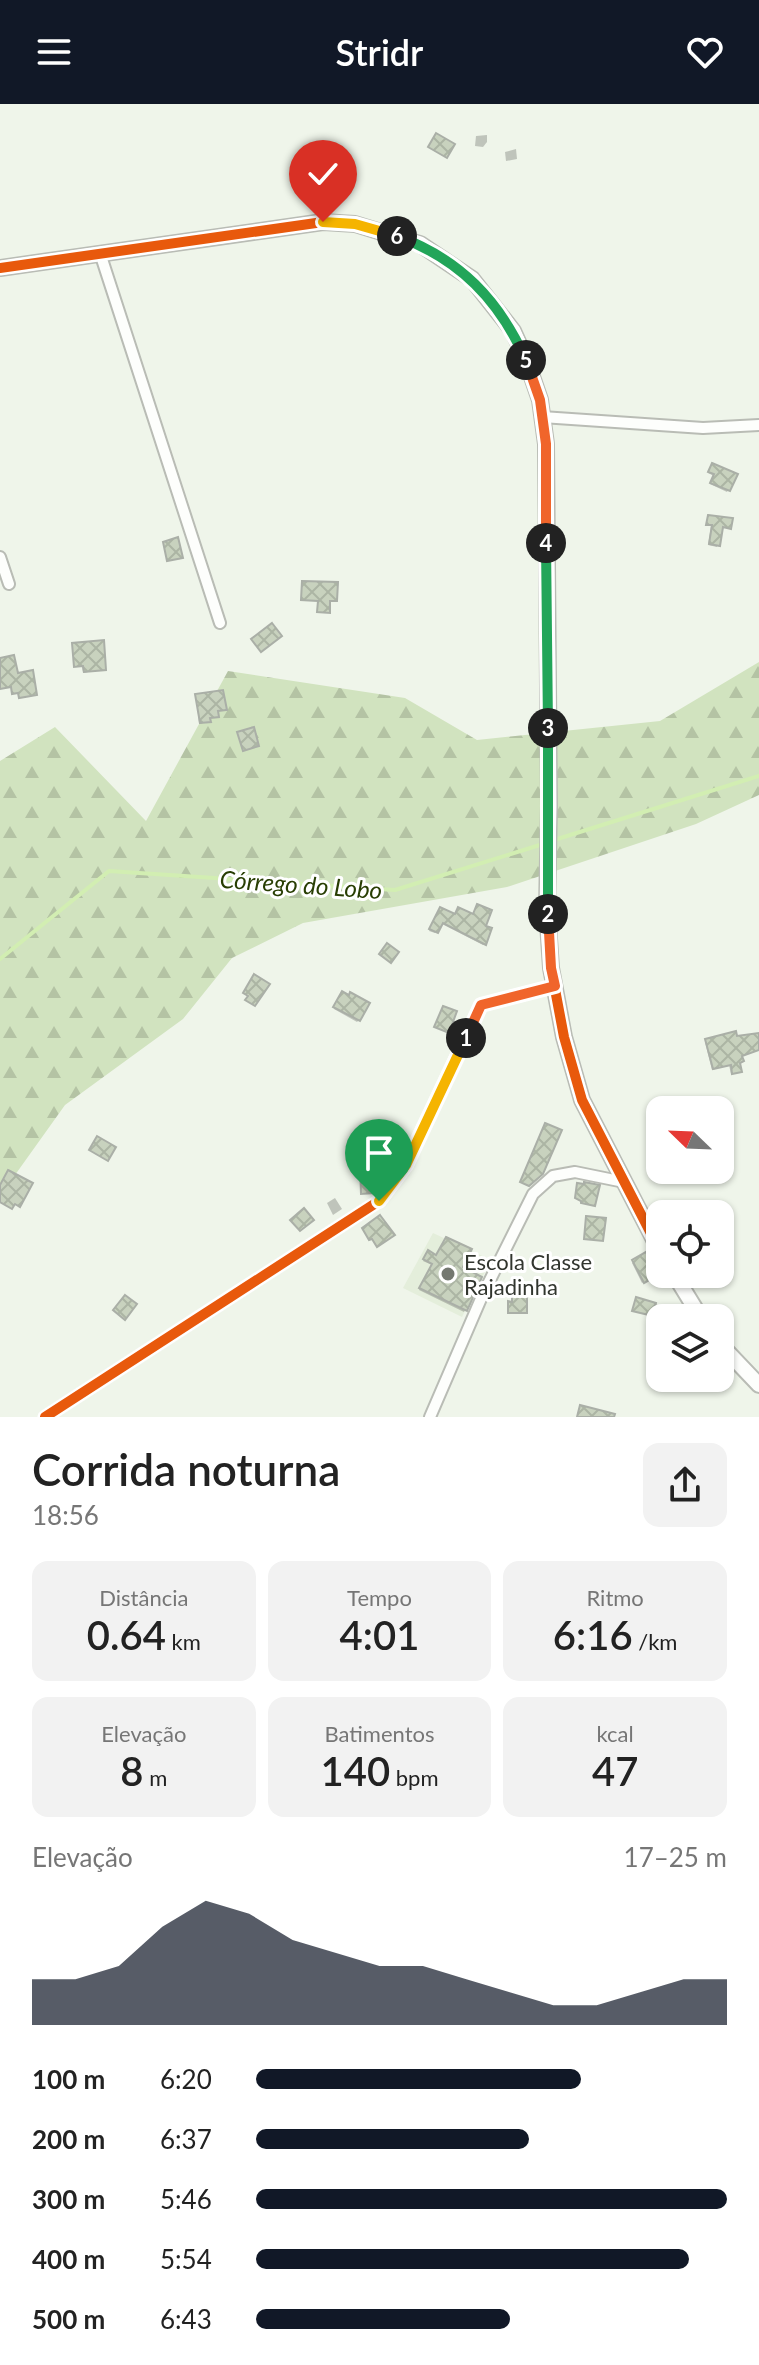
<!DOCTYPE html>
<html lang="pt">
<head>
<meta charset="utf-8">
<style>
  :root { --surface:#fff; --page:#f2f2f2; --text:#222; --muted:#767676; --accent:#111827 }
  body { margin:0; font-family:Lato,sans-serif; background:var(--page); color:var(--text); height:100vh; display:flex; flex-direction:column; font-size:30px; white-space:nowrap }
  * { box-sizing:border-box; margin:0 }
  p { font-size:26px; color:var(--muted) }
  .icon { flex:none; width:44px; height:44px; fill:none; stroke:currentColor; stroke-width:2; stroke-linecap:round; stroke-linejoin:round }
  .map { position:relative; height:1313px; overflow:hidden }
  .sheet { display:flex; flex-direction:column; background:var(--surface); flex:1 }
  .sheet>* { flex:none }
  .needle { width:52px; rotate:293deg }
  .controls { position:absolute; left:646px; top:992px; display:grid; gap:16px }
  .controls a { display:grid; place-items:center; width:88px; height:88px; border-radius:16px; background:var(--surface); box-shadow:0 2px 6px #0004; font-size:40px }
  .pin { position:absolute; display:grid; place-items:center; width:68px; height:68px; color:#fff; margin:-82px -34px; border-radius:50% 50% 50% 0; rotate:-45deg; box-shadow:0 0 8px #0007 }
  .pin .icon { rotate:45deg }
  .km { position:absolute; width:40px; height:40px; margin:-20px; border-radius:50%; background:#222; color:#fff; font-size:22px; line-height:40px; text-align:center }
  .round { display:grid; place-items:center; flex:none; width:84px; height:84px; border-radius:16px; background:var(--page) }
  .head { display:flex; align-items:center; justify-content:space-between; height:136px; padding:0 32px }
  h1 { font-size:44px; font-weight:600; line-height:60px }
  .figures { display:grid; grid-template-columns:repeat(3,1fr); gap:12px; height:136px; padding:8px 32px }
  .figures div { display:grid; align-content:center; border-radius:16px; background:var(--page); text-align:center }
  .figures b { font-size:40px; font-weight:600 }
  .figures small { font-size:22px; font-weight:400 }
  .figures p { font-size:22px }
  .chart { height:224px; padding:16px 32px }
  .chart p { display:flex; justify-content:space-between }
  .chart svg { width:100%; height:144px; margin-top:8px; fill:var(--accent); opacity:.7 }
  ul { padding:0 32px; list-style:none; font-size:26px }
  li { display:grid; grid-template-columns:128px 96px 1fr; align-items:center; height:60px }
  li i { height:20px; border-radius:10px; background:var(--accent) }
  header { display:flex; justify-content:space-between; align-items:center; height:104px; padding:0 32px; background:var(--accent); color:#fff; font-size:36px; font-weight:600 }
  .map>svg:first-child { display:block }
</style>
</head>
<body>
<header><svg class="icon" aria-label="menu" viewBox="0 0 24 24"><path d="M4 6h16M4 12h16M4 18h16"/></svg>Stridr<svg class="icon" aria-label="heart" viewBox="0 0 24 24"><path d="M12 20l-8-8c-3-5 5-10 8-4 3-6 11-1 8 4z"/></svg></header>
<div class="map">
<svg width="759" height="1313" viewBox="0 0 759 1313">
  <defs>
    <pattern id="forest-firs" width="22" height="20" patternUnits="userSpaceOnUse" patternTransform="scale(2)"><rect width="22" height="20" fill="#d1e3bf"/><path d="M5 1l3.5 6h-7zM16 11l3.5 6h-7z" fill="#b4c3a4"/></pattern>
    <pattern id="building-cross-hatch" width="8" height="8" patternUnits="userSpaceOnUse" patternTransform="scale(2)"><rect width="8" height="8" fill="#c8d2be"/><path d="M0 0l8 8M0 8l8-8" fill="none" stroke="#acb5a4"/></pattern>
  </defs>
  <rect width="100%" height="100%" fill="#eff5ea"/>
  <polygon fill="#e4eedb" points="433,1129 491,1156 462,1213 403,1184"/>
  <polygon fill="url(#forest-firs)" points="759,558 759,691 696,720 507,783 303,819 232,854 183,915 65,1001 0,1092 0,657 55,623 146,717 228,567 405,594 477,636 660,617"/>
  <g fill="#0003">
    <polygon points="487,31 487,38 483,43 475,42 476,32"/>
    <polygon points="516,45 517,55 506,57 505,48"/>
    <polygon points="711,362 728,386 727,388 710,380 714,372 708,369"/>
    <polygon points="708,413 729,424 721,424 717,443 708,441 711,422 706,421"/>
    <polygon points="73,541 104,565 83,569 82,563 73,563"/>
    <polygon points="196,592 224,605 216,608 217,612 209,615 207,618 199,620"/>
    <polygon points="439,807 454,813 472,812 483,823 485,840 483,841 440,819 435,829 429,827"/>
    <polygon points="341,891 359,916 357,918 334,905"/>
    <polygon points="759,931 759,946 740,952 738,968 731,970 729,961 712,966 705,938 706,937"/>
    <polygon points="335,1094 342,1105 333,1111 327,1099"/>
    <polygon points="427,1150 480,1174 464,1208 419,1186 432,1161 423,1157"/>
    <polygon points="645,1151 654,1172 642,1179 632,1159"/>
  </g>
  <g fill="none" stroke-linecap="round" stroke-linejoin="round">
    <g stroke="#d2eeb2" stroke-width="4">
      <polyline points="551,737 759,672"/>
      <polyline points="0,855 109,767 395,786 543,740"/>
    </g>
  </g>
  <g fill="url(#building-cross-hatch)" stroke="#aaafa7" stroke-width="2">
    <polygon points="436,29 455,40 447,54 428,43"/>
    <polygon points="712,359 738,370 730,387 710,379 714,370 708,368"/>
    <polygon points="708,411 733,414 731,425 723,423 720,442 709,440 712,421 706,421"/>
    <polygon points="178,433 183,454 167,457 163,438"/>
    <polygon points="302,477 338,478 337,497 330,497 330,509 317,508 318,497 301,496"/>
    <polygon points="272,519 282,532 261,548 251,535"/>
    <polygon points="104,536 106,566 84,568 83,562 74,563 72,539"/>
    <polygon points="14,551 18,569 33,566 37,591 19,594 18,589 12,590 11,583 0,585 0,554"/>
    <polygon points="223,586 227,606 218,607 219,613 210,614 211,618 200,619 195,590"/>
    <polygon points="254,623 259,642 243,647 237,628"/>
    <polygon points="477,800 492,806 486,822 492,824 486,841 443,819 438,829 429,825 440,803 455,810 458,803 473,810"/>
    <polygon points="387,839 399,848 391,859 379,850"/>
    <polygon points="254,870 270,880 255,902 245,896 248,892 243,889"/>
    <polygon points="342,887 349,891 350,888 370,899 360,917 333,903"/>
    <polygon points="443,902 457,907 449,929 434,923"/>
    <polygon points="736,927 737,932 759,929 759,946 742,952 744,957 740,959 742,968 732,970 731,961 713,965 705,935"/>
    <polygon points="545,1019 562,1026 543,1070 529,1082 520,1078"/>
    <polygon points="97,1032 116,1043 108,1057 89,1046"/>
    <polygon points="385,1058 386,1074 375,1089 361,1090 360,1060"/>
    <polygon points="8,1066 33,1079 20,1103 15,1100 12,1105 0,1098 0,1081"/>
    <polygon points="584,1078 600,1081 595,1102 581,1099 581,1097 575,1094 577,1079 584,1080"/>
    <polygon points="304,1104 314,1116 300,1127 290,1116"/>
    <polygon points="380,1111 395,1131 377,1143 372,1135 369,1136 362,1124"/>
    <polygon points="586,1112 606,1114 603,1137 584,1135"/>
    <polygon points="446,1133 472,1145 463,1163 482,1173 467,1207 419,1184 432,1160 423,1155 428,1146 436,1151"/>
    <polygon points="646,1148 658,1171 644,1179 632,1156"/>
    <polygon points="125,1191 137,1200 125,1216 113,1206"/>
    <polygon points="512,1191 527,1191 527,1209 508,1209 508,1197 512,1198"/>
    <polygon points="636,1193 656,1199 653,1212 632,1207"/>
    <polygon points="580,1301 615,1310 614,1313 577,1313"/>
  </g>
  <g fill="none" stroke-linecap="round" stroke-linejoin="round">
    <defs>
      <g id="street">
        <polyline points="100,149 220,519"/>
        <polyline points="542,313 703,324 759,321"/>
        <polyline points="0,453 9,480"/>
        <polyline points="45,1313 379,1097 406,1061 481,901 555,882"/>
        <polyline points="430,1313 483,1190 533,1090 553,1072 575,1068 624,1078"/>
      </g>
      <g id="secondary">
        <polyline points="0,164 323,118 355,120 420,140 472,175 513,227 527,258 540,296 546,340 549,702 547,805 551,864 564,933 582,996 660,1147"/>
        <polyline points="674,1170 701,1214"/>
        <polyline points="720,1240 759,1281"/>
      </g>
    </defs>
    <use href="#street" stroke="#b9bcb5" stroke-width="14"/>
    <use href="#secondary" stroke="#b9bcb5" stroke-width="18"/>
    <use href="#street" stroke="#fdfefc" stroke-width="10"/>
    <use href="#secondary" stroke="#fdfefc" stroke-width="14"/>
    <defs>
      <g id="cycleway">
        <polyline points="0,164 323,118 355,120 420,140 472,175 513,227 527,258 540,296 546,340 549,702 547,805 551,864 564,933 582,996 660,1147"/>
        <polyline points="45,1313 379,1097 406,1061 481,901 555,882"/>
      </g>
    </defs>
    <use href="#cycleway" stroke="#fff" stroke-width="15"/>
    <use href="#cycleway" stroke="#e8590c" stroke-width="10"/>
  </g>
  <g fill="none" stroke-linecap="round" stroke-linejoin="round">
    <defs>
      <polyline id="split-1" points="379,1097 406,1061 466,934"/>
      <polyline id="split-2" points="466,934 481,901 555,882 551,864 548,810"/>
      <polyline id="split-3" points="548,810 548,624"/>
      <polyline id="split-4" points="546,439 548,624"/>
      <polyline id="split-5" points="526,256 540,296 546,340 546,439"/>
      <path id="split-6" d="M397,132C460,155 499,196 526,256"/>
      <polyline id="split-7" points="323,118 355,120 397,132"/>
    </defs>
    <use href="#split-1" stroke="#fff" stroke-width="16"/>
    <use href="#split-2" stroke="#fff" stroke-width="16"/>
    <use href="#split-3" stroke="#fff" stroke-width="16"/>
    <use href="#split-4" stroke="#fff" stroke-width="16"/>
    <use href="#split-5" stroke="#fff" stroke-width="16"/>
    <use href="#split-6" stroke="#fff" stroke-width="16"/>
    <use href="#split-7" stroke="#fff" stroke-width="16"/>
    <use href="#split-1" stroke="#f5b400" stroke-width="10"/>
    <use href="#split-2" stroke="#f0652b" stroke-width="10"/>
    <use href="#split-3" stroke="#22a559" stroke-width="10"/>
    <use href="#split-4" stroke="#22a559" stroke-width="10"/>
    <use href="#split-5" stroke="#f0652b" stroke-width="10"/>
    <use href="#split-6" stroke="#22a559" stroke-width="10"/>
    <use href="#split-7" stroke="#f5b400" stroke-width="10"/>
  </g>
  <circle fill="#747870" stroke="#fff" stroke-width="3" cx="448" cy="1170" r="8"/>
  <g text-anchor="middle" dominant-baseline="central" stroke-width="6" stroke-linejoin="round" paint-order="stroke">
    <g font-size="22" fill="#31352e" stroke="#fff" text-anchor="start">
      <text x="464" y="1157">Escola Classe<tspan x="464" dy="25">Rajadinha</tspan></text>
    </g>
    <g font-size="24" font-style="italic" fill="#283e03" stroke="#fff">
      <text transform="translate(301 780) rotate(4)">Córrego do Lobo</text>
    </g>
  </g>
</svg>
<div class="controls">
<a><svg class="needle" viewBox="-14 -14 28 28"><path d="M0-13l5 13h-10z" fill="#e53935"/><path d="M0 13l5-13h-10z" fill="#767676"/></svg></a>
<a><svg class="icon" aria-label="locate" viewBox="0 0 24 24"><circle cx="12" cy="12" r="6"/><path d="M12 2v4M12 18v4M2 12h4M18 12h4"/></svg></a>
<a><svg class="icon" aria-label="layers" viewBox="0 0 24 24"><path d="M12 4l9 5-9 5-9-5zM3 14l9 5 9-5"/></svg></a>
</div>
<div class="pin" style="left:379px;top:1097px;background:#1e9e55"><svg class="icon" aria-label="arrive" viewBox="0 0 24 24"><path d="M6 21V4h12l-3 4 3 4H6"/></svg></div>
<div class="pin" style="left:323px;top:118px;background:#d93025"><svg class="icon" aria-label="check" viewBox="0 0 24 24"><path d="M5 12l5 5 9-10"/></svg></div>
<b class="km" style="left:466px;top:934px">1</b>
<b class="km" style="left:548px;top:810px">2</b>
<b class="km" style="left:548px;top:624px">3</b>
<b class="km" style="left:546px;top:439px">4</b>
<b class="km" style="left:526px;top:256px">5</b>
<b class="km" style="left:397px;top:132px">6</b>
</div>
<section class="sheet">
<div class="head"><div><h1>Corrida noturna</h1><p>18:56</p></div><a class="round"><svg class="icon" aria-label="share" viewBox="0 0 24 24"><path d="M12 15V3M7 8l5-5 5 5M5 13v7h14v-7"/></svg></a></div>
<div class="figures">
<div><p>Distância</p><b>0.64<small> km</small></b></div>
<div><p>Tempo</p><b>4:01</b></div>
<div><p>Ritmo</p><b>6:16<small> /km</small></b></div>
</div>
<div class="figures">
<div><p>Elevação</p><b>8<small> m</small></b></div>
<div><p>Batimentos</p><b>140<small> bpm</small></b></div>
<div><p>kcal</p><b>47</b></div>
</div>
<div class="chart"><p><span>Elevação</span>17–25 m</p>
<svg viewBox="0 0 160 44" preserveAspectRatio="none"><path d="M0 44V30L10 30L20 26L30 14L40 6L50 10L60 18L70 22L80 26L90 26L100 30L110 34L120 38L130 38L140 34L150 30L160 30V44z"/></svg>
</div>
<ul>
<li><b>100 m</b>6:20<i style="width:69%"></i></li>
<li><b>200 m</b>6:37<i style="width:58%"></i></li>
<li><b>300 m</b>5:46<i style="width:100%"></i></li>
<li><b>400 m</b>5:54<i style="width:92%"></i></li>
<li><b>500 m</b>6:43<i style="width:54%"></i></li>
</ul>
</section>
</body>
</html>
